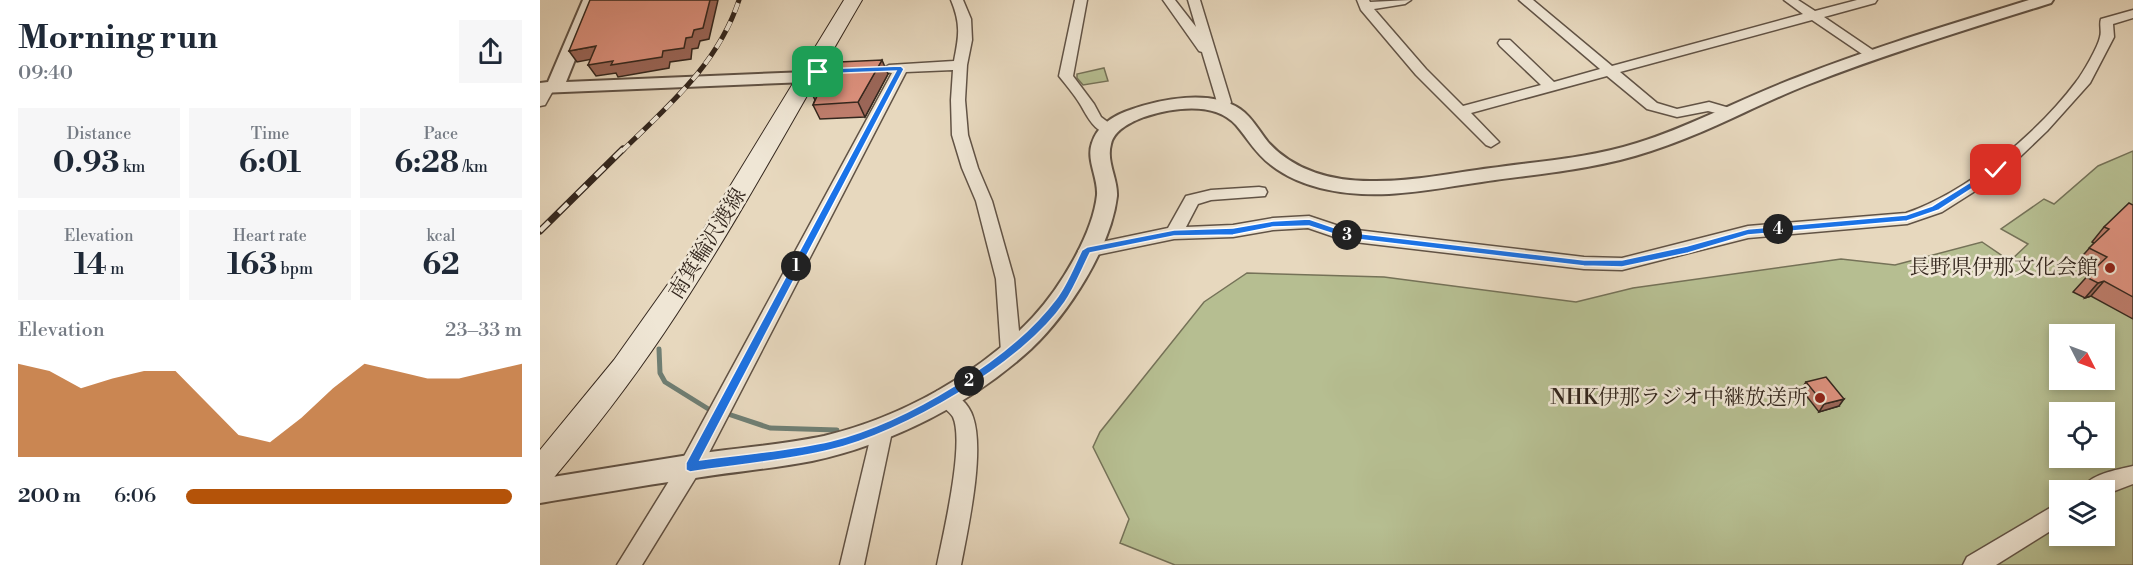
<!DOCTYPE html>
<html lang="en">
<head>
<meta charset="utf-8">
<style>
  :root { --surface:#fff; --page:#f6f6f7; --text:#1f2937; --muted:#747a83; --accent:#b45309 }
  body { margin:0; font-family:"Libre Bodoni","Noto Serif JP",serif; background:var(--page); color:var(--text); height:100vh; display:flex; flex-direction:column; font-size:22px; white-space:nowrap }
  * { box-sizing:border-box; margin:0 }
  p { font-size:20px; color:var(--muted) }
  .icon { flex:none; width:33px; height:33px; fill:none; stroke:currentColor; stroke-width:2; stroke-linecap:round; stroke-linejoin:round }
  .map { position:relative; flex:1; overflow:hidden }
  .drawer { display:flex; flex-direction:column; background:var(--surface); width:540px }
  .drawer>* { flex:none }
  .needle { width:39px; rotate:132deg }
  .buttons { position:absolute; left:1509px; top:324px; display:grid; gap:12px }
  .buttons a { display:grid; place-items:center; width:66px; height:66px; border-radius:0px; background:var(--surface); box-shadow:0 3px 9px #0003; font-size:30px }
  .pin { position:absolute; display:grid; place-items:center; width:51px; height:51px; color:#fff; margin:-26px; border-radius:12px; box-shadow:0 3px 9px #0006 }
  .km { position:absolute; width:30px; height:30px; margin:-15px; border-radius:50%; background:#222; color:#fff; font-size:16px; line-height:30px; text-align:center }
  .round { display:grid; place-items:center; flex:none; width:63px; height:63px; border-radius:0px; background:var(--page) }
  .headline { display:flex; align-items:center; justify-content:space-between; height:102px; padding:0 18px }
  h1 { font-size:33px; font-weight:700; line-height:45px }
  .figures { display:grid; grid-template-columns:repeat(3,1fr); gap:9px; height:102px; padding:6px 18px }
  .figures div { display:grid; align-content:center; border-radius:0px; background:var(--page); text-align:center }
  .figures b { font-size:30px; font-weight:700 }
  .figures small { font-size:16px; font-weight:400 }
  .figures p { font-size:16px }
  .chart { height:168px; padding:12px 18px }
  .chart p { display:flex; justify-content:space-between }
  .chart svg { width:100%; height:108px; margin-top:6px; fill:var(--accent); opacity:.7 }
  ul { padding:0 18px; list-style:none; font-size:20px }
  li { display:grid; grid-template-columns:96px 72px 1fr; align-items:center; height:45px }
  li i { height:15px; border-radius:8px; background:var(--accent) }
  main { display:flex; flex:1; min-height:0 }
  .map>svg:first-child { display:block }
</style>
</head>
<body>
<main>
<section class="drawer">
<div class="headline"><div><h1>Morning run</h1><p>09:40</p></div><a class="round"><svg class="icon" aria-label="share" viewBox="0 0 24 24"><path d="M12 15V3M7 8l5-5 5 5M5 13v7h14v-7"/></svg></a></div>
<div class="figures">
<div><p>Distance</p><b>0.93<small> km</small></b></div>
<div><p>Time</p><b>6:01</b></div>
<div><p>Pace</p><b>6:28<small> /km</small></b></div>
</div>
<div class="figures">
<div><p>Elevation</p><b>14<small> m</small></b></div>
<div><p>Heart rate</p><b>163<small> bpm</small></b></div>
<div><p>kcal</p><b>62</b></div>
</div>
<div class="chart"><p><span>Elevation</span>23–33 m</p>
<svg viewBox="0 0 160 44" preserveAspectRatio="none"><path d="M0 44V6L10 9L20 16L30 12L40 9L50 9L60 22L70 35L80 38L90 28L100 16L110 6L120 9L130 12L140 12L150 9L160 6V44z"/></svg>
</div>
<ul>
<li><b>200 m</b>6:06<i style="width:97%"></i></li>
</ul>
</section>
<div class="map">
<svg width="1593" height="565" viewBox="0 0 1593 565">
  <rect width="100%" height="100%" fill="#e7d8be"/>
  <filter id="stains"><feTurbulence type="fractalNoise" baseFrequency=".00333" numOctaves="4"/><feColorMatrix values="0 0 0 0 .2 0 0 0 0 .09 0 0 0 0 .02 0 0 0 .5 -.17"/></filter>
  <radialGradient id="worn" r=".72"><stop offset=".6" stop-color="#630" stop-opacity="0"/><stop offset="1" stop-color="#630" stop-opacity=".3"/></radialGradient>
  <g fill="#b6be91" stroke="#757258" stroke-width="1.5" fill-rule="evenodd">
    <polygon points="564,68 568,81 543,85 537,78 537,74"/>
    <path d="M1593,151V565H635L580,543L589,519L553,447L560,432L664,302L707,273L844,277L1036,302L1093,288L1301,259L1355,265L1442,242L1470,261L1488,244L1461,229L1504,199L1514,204L1558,166ZM1520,334H1564V380H1520ZM1520,412H1564V458H1520ZM1520,490H1564V536H1520Z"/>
  </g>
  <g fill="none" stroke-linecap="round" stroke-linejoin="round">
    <g stroke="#6f7f74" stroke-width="5">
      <polyline points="119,349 120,373 125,382 170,410"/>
      <polyline points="185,413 230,428 297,430"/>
    </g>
    <defs>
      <g id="minor">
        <path d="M411,0H423L431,19L432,40L427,65L425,100L428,135L438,168L452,201L474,279L481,352L478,357L471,359L464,357L461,352L456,279L436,201L422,168L412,135L411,100L413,70L366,72L158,474L102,565H77L142,460L352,73L344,72L342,69L349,65L414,61C419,36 421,24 411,0Z"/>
        <path d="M535,0H547L533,76L554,104L561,117L577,129L575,132C556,137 548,117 540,104C534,94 526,85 519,76Z"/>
        <polygon points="623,0 635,0 656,27 648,0 660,0 691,102 688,110 683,111 676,107 677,102 662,52 659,51"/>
        <polygon points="817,0 829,0 830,2 871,0 865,4 834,9 886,69 923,106 1001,85 960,46 958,43 960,40 970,40 1014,82 1060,69 979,0 993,0 1072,66 1263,14 1244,0 1258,0 1275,11 1317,0 1337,0 1335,3 1284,17 1340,55 1338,58 1328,58 1272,20 1080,72 1117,103 1137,109 1169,102 1193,109 1195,112 1193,115 1188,116 1168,111 1137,117 1107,109 1067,76 931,113 959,142 951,147 946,145 876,75 821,10"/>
        <path d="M1593,10V18L1573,24L1574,37L1550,83L1507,131L1462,174L1402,212L1367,224L1208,238L1082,270L1044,269L806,241L768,228L733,230L693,237L634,239L547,257L541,255L538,251L541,247L547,245L628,228L646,196L671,190L719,187L725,188L727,192L725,196L671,200L658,204L646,227L693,225L733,218L769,216L808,229L1044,257L1082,258L1208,226L1366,213C1427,192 1497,134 1536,82C1543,73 1558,47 1560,37C1562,31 1559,25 1561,19Z"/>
        <polygon points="316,66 323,70 321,73 270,76 263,72 270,68"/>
        <polygon points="8,83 15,87 5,105 0,106 0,89 3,84"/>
        <path d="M404,389C417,393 429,404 433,417C445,452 428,528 421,565H397C403,535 425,443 413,417C408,409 398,405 394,397L397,391Z"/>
        <polygon points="343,418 350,421 353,427 324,565 300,565 333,427 336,421"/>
        <path d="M1593,466V484L1564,495V490H1542C1548,474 1577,470 1593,466Z"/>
        <polygon points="1520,502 1520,525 1456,565 1423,565 1427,557"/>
      </g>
      <g id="tertiary">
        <polygon points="43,0 59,0 26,82 267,72 273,73 276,77 273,81 267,82 0,93 0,83 8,82"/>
        <path d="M1489,0H1513L1511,3C1429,29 1346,54 1267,85C1214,106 1165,134 1111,151C1061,168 1007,173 955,180C919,185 884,192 849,194C809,196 763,190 731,165C716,154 708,139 696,125C674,101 632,108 604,117C591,122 574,130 571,144C566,162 578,179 577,196C571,248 528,314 491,349C431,404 351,444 272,461C231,469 190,472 149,479C99,486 50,495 0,503V479C52,471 103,462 155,454C198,448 241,445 284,436C360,418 440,374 493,317C520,288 553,234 557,195C558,177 546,160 552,143C557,126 574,115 590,110C620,99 671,89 700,109C712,117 719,131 728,142C754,171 793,181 830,181C871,182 911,173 951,168C1000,161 1050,158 1097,143C1152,126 1204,97 1258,77C1334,47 1412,24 1489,0Z"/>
      </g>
      <path id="secondary" d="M304,0H322C257,111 196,226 124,333C89,385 51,434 11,481L0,485V450L74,360L145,260Z"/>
    </defs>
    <use href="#minor" stroke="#615346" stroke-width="3"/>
    <use href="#tertiary" stroke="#615346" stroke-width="4"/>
    <use href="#secondary" stroke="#34271e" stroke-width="2"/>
    <use href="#minor" fill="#efe6d5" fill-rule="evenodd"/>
    <use href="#tertiary" fill="#efe6d5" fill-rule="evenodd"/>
    <use href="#secondary" fill="#efe6d5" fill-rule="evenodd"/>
    <defs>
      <path id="rail-far1" d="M82,151C129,105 178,64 199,0"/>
      <polyline id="rail" points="0,231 83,149"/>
    </defs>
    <use href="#rail-far1" stroke="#34271e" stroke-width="5"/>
    <use href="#rail" stroke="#34271e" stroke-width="7"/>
    <use href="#rail-far1" stroke="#efe6d5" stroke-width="4" stroke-dasharray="10" stroke-linecap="butt"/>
    <use href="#rail" stroke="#efe6d5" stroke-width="4.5" stroke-dasharray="13" stroke-linecap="butt"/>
  </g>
  <g fill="#be7d6c" stroke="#34271e" stroke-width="1.5">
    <polygon points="348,74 325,117 280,119 273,105 275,100 272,94"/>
    <polygon points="1593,205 1593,319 1551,296 1545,298 1533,292 1552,271 1536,263 1554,243 1552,242 1564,227"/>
    <polygon points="1266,382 1299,406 1279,412 1261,389"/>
  </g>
  <g fill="#9b6658" stroke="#34271e" stroke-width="1.5">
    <polygon points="170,0 178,0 169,39 160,41 158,48 152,49 151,59 130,62 129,68 78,77 76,73 56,76 48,65 146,38 154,30"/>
    <polygon points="56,46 63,57 37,62 29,51"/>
    <polygon points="342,60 348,74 325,117 318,102"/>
    <polygon points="1564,281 1551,296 1545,298 1558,283"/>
    <polygon points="1304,399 1299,406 1279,412 1284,404"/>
  </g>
  <g fill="#dd917e" stroke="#34271e" stroke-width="1.5">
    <polygon points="50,0 170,0 163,28 154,30 152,37 146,38 144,48 123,51 122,57 71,65 73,61 48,65 56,46 29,51"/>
    <polygon points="342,60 318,102 273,105 278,94 272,94 281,82 286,82 299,62"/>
    <polygon points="1589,203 1593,205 1593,297 1564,281 1558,283 1546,277 1567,257 1549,248 1569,229 1564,227"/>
    <polygon points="1286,377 1304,399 1284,404 1266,382"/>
  </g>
  <path fill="#1a73e8" stroke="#fff" stroke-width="1.5" d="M361,66L364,69L160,460C203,454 248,451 291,441C366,422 470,360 516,299C527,285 534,266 542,250L547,247L634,230L693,228L733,221L769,219L807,232L1044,260H1082L1147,246L1208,229L1366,215L1392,206L1453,168L1461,170L1399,210L1367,221L1208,235L1148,253L1082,267L1044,266L806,238L769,226L733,227L693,235L634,236L550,253C542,269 535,287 525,302C484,363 361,434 290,450C244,461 196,465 150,472L146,470V463L356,71L278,74L274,72L278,69Z"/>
  <g fill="#8f2418" stroke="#efe6d5" stroke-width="2">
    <circle cx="1570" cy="268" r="6"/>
    <circle cx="1280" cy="398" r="6"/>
  </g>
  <g text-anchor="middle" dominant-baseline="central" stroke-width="5" stroke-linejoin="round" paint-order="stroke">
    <g font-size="21" fill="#34271e" stroke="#efe6d5">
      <text transform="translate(168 244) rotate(-58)">南箕輪沢渡線</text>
    </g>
    <g font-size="21" fill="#34271e" stroke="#efe6d5" text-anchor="end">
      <text x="1558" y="268">長野県伊那文化会館</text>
      <text x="1268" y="398">NHK伊那ラジオ中継放送所</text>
    </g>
  </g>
  <rect width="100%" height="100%" filter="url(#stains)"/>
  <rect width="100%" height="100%" fill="url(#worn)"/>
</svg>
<div class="buttons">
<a><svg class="needle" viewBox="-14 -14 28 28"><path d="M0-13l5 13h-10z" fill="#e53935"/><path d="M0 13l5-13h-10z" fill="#747a83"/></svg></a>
<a><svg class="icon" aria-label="locate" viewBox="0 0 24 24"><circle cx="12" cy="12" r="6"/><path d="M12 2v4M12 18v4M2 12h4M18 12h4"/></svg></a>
<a><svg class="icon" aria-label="layers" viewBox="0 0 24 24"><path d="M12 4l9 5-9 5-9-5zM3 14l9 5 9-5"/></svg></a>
</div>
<div class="pin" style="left:278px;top:72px;background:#1e9e55"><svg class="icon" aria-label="arrive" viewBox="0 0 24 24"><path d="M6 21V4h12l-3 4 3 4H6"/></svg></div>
<div class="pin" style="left:1456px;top:170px;background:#d93025"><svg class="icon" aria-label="check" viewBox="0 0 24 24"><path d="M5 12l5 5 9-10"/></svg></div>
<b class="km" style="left:256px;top:266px">1</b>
<b class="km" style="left:429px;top:381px">2</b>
<b class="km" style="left:807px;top:235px">3</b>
<b class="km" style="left:1238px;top:229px">4</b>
</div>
</main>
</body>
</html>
